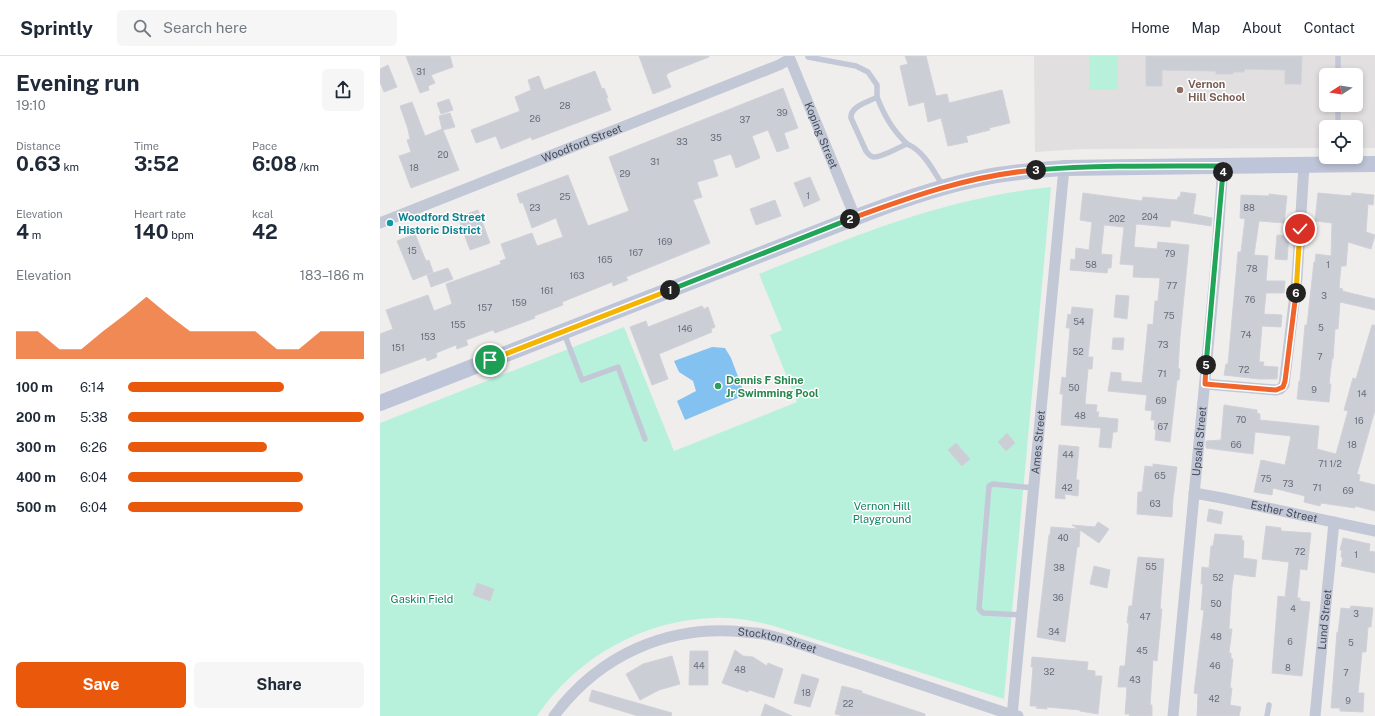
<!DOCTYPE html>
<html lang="en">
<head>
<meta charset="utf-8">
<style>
  :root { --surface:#fff; --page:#f6f6f7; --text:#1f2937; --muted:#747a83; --line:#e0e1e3; --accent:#ea580c }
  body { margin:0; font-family:"Public Sans",sans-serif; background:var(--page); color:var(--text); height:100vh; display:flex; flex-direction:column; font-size:15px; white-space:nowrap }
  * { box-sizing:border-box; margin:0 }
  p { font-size:13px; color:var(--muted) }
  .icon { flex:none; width:22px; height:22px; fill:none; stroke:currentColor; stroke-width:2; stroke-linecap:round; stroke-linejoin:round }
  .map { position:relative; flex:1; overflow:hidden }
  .sheet { display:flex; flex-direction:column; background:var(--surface); width:380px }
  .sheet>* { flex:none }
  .needle { width:26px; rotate:258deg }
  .buttons { position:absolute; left:939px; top:12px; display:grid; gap:8px }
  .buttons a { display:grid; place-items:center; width:44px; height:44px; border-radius:6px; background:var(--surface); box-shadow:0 2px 6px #0003; font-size:20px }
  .pin { position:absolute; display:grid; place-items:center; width:34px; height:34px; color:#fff; margin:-17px; border:2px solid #fff; border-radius:50%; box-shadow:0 1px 4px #0007 }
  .km { position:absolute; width:20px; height:20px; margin:-10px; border-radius:50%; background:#222; color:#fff; font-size:11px; line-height:20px; text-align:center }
  .round { display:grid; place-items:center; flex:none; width:42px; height:42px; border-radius:6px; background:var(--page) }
  .overview { display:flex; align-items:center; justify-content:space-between; height:68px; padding:0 16px }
  h1 { font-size:22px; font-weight:700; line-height:30px }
  .metrics { display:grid; grid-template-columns:repeat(3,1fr); gap:6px; height:68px; padding:4px 16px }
  .metrics div { display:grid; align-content:center }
  .metrics b { font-size:20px; font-weight:700 }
  .metrics small { font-size:11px; font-weight:400 }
  .metrics p { font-size:11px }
  .chart { height:112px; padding:8px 16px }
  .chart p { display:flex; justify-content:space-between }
  .chart svg { width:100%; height:72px; margin-top:4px; fill:var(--accent); opacity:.7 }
  .action { display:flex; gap:8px; margin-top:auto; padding:8px 16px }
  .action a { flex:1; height:46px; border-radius:6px; background:var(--accent); color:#fff; font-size:16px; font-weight:700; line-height:46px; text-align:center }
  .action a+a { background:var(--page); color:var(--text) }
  ul { padding:0 16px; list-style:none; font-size:13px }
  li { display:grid; grid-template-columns:64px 48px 1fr; align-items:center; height:30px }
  li i { height:10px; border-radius:5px; background:var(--accent) }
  header { display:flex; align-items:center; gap:24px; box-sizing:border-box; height:56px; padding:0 20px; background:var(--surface); border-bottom:1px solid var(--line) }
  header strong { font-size:19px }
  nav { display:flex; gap:22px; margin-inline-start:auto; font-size:14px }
  .search { width:280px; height:36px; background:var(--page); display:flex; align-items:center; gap:10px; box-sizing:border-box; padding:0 14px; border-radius:6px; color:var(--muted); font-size:15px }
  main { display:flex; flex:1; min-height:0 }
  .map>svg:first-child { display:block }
</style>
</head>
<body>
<header>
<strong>Sprintly</strong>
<div class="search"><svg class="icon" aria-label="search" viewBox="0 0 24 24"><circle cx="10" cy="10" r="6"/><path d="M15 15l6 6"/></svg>Search here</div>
<nav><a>Home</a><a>Map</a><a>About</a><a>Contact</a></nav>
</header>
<main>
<section class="sheet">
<div class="overview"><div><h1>Evening run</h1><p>19:10</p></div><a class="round"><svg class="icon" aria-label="share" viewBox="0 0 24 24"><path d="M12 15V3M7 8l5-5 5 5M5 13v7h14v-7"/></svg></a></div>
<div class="metrics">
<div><p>Distance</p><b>0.63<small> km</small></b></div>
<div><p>Time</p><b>3:52</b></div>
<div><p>Pace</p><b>6:08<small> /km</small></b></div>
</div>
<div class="metrics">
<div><p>Elevation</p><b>4<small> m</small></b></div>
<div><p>Heart rate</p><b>140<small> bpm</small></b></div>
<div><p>kcal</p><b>42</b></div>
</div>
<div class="chart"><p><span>Elevation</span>183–186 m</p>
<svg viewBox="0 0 160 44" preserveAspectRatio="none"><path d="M0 44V27L10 27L20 38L30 38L40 27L50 17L60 6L70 17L80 27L90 27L100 27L110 27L120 38L130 38L140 27L150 27L160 27V44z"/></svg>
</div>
<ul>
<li><b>100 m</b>6:14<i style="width:66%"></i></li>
<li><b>200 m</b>5:38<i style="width:100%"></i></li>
<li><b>300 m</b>6:26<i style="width:59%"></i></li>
<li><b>400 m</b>6:04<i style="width:74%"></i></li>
<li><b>500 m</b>6:04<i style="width:74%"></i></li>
</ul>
<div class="action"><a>Save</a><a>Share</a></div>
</section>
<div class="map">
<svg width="995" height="660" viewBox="0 0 995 660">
  <rect width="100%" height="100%" fill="#f0eeed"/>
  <path fill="#e1dfdf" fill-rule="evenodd" d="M654,0H995V92H976V71H946V92L702,93L655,96ZM946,19H976V49H946Z"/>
  <g fill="#b8f1db">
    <polygon points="709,0 737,0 738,34 709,34"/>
    <path d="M671,131L624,643L394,570C375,565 354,561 334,562C263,564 197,601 157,660H0V367L244,271L294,395L417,346L390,279L402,274L379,218C476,179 567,141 671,131Z"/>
  </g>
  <polygon fill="#83c1f0" points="332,291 345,292 351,302 365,339 305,364 297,345 316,335 313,325 299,316 294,305"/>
  <g fill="#ccced5" stroke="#d1d1d9">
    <polygon points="26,0 70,0 73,11 51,19 55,27 48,30 49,34 40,37"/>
    <polygon points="259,0 329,0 329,1 288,17 288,18 286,19 291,31 273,38"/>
    <polygon points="525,0 546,0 556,40 567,38 569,47 622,34 630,67 609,72 610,74 586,80 588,86 568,90 561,62 548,66 544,46 529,50 520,10 528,8"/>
    <polygon points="766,0 922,0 921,28 905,28 905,14 865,13 864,16 853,16 853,18 836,18 836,15 782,14 782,30 766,30"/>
    <polygon points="8,9 17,31 4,36 0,26 0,13"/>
    <polygon points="215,15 222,33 224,32 228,42 226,42 231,54 152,84 151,81 121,93 116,80 96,87 91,74 140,55 135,41 151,34 148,24 159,20 164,34"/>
    <polygon points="403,32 418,72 404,77 409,92 397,96 388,74 372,80 380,102 356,112 351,98 333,104 338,120 317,126 322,141 313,144 330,187 246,221 248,224 233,230 232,226 182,246 183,249 154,260 155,262 115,277 113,274 86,284 88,289 77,293 76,289 56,297 57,301 47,305 46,301 0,318 0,278 13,273 6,254 48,239 54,255 72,248 66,228 121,208 120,205 126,203 121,188 152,177 157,190 183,181 176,162 152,172 143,147 140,147 137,138 188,119 208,170 249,155 229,101"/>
    <polygon points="69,43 73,54 61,58 57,47"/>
    <polygon points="32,46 45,80 62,73 59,60 70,57 75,71 63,74 79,114 31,132 19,100 31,96 27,84 30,83 28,73 20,50"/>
    <polygon points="430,121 440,144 424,151 414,127"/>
    <polygon points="801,136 816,138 813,158 832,162 831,170 791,164 790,171 756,168 754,191 777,193 778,186 809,189 800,281 798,312 800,313 799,324 797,324 790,386 775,384 776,374 774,373 775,364 771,364 772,355 765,354 767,339 728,335 731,316 741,317 741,325 762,327 768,268 773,269 775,245 778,245 780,222 753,221 754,209 740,208 744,171 724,169 721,198 732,199 731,212 728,212 727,217 690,214 691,203 695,204 696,192 709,194 712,166 700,164 703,137 762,145 763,141 797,144 798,141 800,141"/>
    <polygon points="938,137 971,140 972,137 974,137 994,139 993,149 988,148 986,176 995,179 991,193 968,186 966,210 961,210 959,232 963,233 962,235 995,243 995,254 960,246 958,273 955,273 953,303 952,303 949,328 951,328 949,346 917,343 919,325 920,325 925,269 927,269 934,206 935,206 936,198 951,200 952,167 935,165"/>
    <polygon points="889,138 907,140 904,167 879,165 874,199 888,200 886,225 905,225 904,237 886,237 884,258 902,259 901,271 882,270 879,306 884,306 883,310 898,311 897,323 879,323 844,319 846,308 848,308 858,196 861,196 865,163 860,162 861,139 889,140"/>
    <polygon points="395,144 401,160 376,169 370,153"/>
    <polygon points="98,154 110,187 90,194 78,161"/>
    <polygon points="35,178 46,205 49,204 53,216 33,224 17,185"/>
    <polygon points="897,179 909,180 907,204 895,203"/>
    <polygon points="68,212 73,223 51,231 47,219"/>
    <polygon points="736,239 749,240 747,263 734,261"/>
    <polygon points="322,250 324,253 328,251 335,271 331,273 332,276 279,298 288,323 272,329 250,271 266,265 268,271"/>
    <polygon points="692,251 713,253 708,301 713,301 712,313 708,313 705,348 717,349 716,356 719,356 718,361 738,363 737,376 733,376 731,392 719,391 721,372 681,369 683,338 680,338 682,321 686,322 690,272 686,272 688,258 691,259"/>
    <polygon points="992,269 995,269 995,354 977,418 980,419 979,425 995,429 995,455 975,450 975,452 941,447 940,450 924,446 925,440 893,432 892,439 874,436 881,404 905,409 911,380 875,376 873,398 826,392 826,385 841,384 844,349 877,354 877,357 880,358 880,364 939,370 937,393 956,398 968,355 964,354 973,322 976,323"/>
    <polygon points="733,282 744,282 743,294 732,293"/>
    <polygon points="627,377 635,387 626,395 618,386"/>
    <polygon points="576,387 590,403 582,410 568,394"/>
    <polygon points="679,389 699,391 696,424 699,424 698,440 685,438 685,443 675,442"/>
    <polygon points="773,408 797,411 793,443 792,461 757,458 758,436 762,436 765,410 773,411"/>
    <polygon points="829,453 843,456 841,468 827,465"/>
    <polygon points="718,466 729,473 719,487 700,474 699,491 697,491 685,586 657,581 669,479 670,479 671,471 698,473 692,469 715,471"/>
    <polygon points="886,470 901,472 901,475 931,477 927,514 920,513 917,542 920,542 920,545 930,546 922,620 892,617 898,540 905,541 909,506 882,503"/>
    <polygon points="835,478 862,480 862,484 864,485 863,502 877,504 875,521 854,518 852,530 849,573 852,573 849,597 851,597 851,602 853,603 850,632 852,632 850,649 861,651 859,660 817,660 818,638 814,637 824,554 821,554 823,528 821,528 822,511 829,512 831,490 833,490"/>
    <polygon points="963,482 990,488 989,495 995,496 995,517 961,510 963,502 961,501 962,495 960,494"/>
    <polygon points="758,501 784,503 780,553 782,553 777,605 773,604 770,649 772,649 772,660 749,660 750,658 745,658 747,631 738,631 740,610 745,610 749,567 747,567 749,550 752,550"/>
    <polygon points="714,510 730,514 727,532 710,528"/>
    <polygon points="97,527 114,533 110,545 93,539"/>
    <polygon points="971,550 993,552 991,571 988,571 986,596 982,596 978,637 984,637 983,656 960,655 960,652 951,652 957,576 958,577 961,552 970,553"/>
    <polygon points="355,594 363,600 373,601 387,610 388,607 403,613 394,642 369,634 368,636 342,627"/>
    <polygon points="310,595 328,595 328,629 309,629"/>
    <polygon points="292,600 300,628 279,634 260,644 246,618 263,608"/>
    <polygon points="652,601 708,606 707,614 715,615 715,620 722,620 718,658 700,655 700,654 667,651 667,653 656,652 657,650 650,650 653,611 651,611"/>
    <polygon points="422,618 439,623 430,651 414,647"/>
    <polygon points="462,630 482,635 482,637 545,658 545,660 463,660 455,658"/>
    <polygon points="212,634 292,657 291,660 258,660 209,645"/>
    <polygon points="385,648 412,660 381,660"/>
  </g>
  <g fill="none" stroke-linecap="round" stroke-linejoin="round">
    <g stroke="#c3c8d6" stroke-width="5.5">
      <polyline points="958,0 958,19"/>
      <path d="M428,1L476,10L488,16L497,29V41C489,46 470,50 471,62L486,95C488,98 490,100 493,101C501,102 519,91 527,88C544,95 553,114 563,130"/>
      <path d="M497,41C505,61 512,73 527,88"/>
      <polyline points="958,49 958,71"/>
      <polyline points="184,277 202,324 238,311 265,383"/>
      <polyline points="641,559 603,557 599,553 609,430 613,428 654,432"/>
      <polyline points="887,660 889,649"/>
    </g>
    <g stroke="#c3c8d6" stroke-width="11">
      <path id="s1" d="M0,167L399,9L410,3L475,161"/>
      <polyline points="825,328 896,334 900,333 904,329 917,222 924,109"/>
      <path id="s2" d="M814,437L842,442L995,475"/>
      <path id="s3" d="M174,660C219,599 288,568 364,576C371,577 380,577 388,579C418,586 447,598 477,607C529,624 580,642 632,659L638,660"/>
      <path id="s4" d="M632,660L684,112"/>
      <path id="s5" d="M793,660L836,208L843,110"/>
      <path id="s6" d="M935,660L954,466"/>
    </g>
    <path stroke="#bec5d8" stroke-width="16" d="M0,347L482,159C521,144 561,130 602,122C629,116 657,114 684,112L995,108"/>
  </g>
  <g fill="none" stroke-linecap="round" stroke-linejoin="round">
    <defs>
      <polyline id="split-1" points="110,304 290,234"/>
      <polyline id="split-2" points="290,234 470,163"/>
      <path id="split-3" d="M470,163C530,141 592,119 656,114"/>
      <path id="split-4" d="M656,114C718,109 781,110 843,110V116"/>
      <polyline id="split-5" points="826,309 843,116"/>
      <polyline id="split-6" points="826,309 825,328 896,334 903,331 905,325 916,237"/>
      <polyline id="split-7" points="916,237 920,173"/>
    </defs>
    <use href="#split-1" stroke="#fff" stroke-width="8"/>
    <use href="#split-2" stroke="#fff" stroke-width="8"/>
    <use href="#split-3" stroke="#fff" stroke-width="8"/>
    <use href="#split-4" stroke="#fff" stroke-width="8"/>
    <use href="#split-5" stroke="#fff" stroke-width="8"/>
    <use href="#split-6" stroke="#fff" stroke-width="8"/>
    <use href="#split-7" stroke="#fff" stroke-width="8"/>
    <use href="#split-1" stroke="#f5b400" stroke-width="5"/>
    <use href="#split-2" stroke="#22a559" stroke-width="5"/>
    <use href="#split-3" stroke="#f0652b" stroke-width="5"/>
    <use href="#split-4" stroke="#22a559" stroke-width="5"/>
    <use href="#split-5" stroke="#22a559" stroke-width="5"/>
    <use href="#split-6" stroke="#f0652b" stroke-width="5"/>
    <use href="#split-7" stroke="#f5b400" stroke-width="5"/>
  </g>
  <circle fill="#8d6e63" stroke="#fff" stroke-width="1.5" cx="800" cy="34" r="4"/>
  <circle fill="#0f9aa8" stroke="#fff" stroke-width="1.5" cx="10" cy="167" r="4"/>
  <circle fill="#2e9e5b" stroke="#fff" stroke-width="1.5" cx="338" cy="330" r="4"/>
  <g text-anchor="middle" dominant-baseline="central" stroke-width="3" stroke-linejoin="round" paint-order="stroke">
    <g font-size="9" fill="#666c7a">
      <text x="41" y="15">31</text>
      <text x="185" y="49">28</text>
      <text x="402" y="56">39</text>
      <text x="155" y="62">26</text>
      <text x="365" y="63">37</text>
      <text x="336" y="81">35</text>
      <text x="302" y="85">33</text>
      <text x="63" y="98">20</text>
      <text x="275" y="105">31</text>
      <text x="34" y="111">18</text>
      <text x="245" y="117">29</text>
      <text x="428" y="139">1</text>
      <text x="185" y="140">25</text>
      <text x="155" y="151">23</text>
      <text x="869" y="151">88</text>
      <text x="770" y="160">204</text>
      <text x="737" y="162">202</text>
      <text x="285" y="185">169</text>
      <text x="32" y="194">15</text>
      <text x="256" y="196">167</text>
      <text x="790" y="197">79</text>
      <text x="225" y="203">165</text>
      <text x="711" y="208">58</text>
      <text x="948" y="208">1</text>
      <text x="872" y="212">78</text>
      <text x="197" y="219">163</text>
      <text x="792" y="229">77</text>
      <text x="167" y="234">161</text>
      <text x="944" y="239">3</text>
      <text x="870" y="243">76</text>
      <text x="139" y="246">159</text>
      <text x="105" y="251">157</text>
      <text x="789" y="259">75</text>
      <text x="699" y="265">54</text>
      <text x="78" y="268">155</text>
      <text x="941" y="271">5</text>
      <text x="305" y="272">146</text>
      <text x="866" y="278">74</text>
      <text x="48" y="280">153</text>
      <text x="783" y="288">73</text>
      <text x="18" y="291">151</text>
      <text x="698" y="295">52</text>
      <text x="940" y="300">7</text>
      <text x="864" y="313">72</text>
      <text x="782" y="317">71</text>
      <text x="694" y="331">50</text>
      <text x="934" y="333">9</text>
      <text x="982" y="337">14</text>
      <text x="781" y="344">69</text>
      <text x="700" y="359">48</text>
      <text x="861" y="363">70</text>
      <text x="979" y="364">16</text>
      <text x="783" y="370">67</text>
      <text x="856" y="388">66</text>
      <text x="972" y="388">18</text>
      <text x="688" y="398">44</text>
      <text x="950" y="407">71 1/2</text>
      <text x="780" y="419">65</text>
      <text x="886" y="422">75</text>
      <text x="908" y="427">73</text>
      <text x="687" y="431">42</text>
      <text x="937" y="431">71</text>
      <text x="968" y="434">69</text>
      <text x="775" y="447">63</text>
      <text x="683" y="481">40</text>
      <text x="920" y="495">72</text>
      <text x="976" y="498">1</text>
      <text x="771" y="510">55</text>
      <text x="679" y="511">38</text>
      <text x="838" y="521">52</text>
      <text x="678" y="541">36</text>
      <text x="836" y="547">50</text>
      <text x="913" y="552">4</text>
      <text x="976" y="557">3</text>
      <text x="765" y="560">47</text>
      <text x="674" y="575">34</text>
      <text x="836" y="580">48</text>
      <text x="910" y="585">6</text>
      <text x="971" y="586">5</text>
      <text x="762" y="594">45</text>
      <text x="319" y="609">44</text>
      <text x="835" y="609">46</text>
      <text x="908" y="611">8</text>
      <text x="360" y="613">48</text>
      <text x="669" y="615">32</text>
      <text x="966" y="616">7</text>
      <text x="755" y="623">43</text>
      <text x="426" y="636">18</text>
      <text x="834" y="642">42</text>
      <text x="968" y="644">9</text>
      <text x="468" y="647">22</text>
    </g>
    <g font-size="11" font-weight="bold" fill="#785e54" stroke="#fff" text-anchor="start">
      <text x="808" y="28">Vernon<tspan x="808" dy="13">Hill School</tspan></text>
    </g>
    <g font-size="11" fill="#444b5c" stroke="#fff">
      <text stroke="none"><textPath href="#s1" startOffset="524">Koping Street</textPath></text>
      <text stroke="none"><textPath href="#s1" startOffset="217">Woodford Street</textPath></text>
      <text stroke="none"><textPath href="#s5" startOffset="276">Upsala Street</textPath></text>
      <text stroke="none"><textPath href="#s4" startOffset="275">Ames Street</textPath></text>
      <text stroke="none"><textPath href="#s2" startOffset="92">Esther Street</textPath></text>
      <text stroke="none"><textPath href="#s6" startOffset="97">Lund Street</textPath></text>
      <text stroke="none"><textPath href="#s3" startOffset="252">Stockton Street</textPath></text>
    </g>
    <g font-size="11" font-weight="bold" fill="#0d838f" stroke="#fff" text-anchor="start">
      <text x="18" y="161">Woodford Street<tspan x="18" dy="13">Historic District</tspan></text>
    </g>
    <g font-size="11" font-weight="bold" fill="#27864d" stroke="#fff" text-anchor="start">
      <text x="346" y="324">Dennis F Shine<tspan x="346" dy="13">Jr Swimming Pool</tspan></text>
    </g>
    <g font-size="11" fill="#118162" stroke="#fff">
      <text x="502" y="450">Vernon Hill<tspan x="502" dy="13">Playground</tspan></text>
      <text x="42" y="543">Gaskin Field</text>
    </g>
  </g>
</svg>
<div class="buttons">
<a><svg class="needle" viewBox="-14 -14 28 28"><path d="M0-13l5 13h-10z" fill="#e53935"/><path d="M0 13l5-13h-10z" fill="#747a83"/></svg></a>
<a><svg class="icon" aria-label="locate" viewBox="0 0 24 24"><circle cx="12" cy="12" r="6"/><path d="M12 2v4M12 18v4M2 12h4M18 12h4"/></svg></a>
</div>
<div class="pin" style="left:110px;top:304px;background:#1e9e55"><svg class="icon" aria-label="arrive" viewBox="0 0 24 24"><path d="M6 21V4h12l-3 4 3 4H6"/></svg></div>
<div class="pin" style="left:920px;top:173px;background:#d93025"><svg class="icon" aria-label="check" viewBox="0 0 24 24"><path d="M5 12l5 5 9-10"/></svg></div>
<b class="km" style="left:290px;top:234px">1</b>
<b class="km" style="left:470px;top:163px">2</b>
<b class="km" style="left:656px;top:114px">3</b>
<b class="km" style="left:843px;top:116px">4</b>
<b class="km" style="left:826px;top:309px">5</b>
<b class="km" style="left:916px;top:237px">6</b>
</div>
</main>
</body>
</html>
